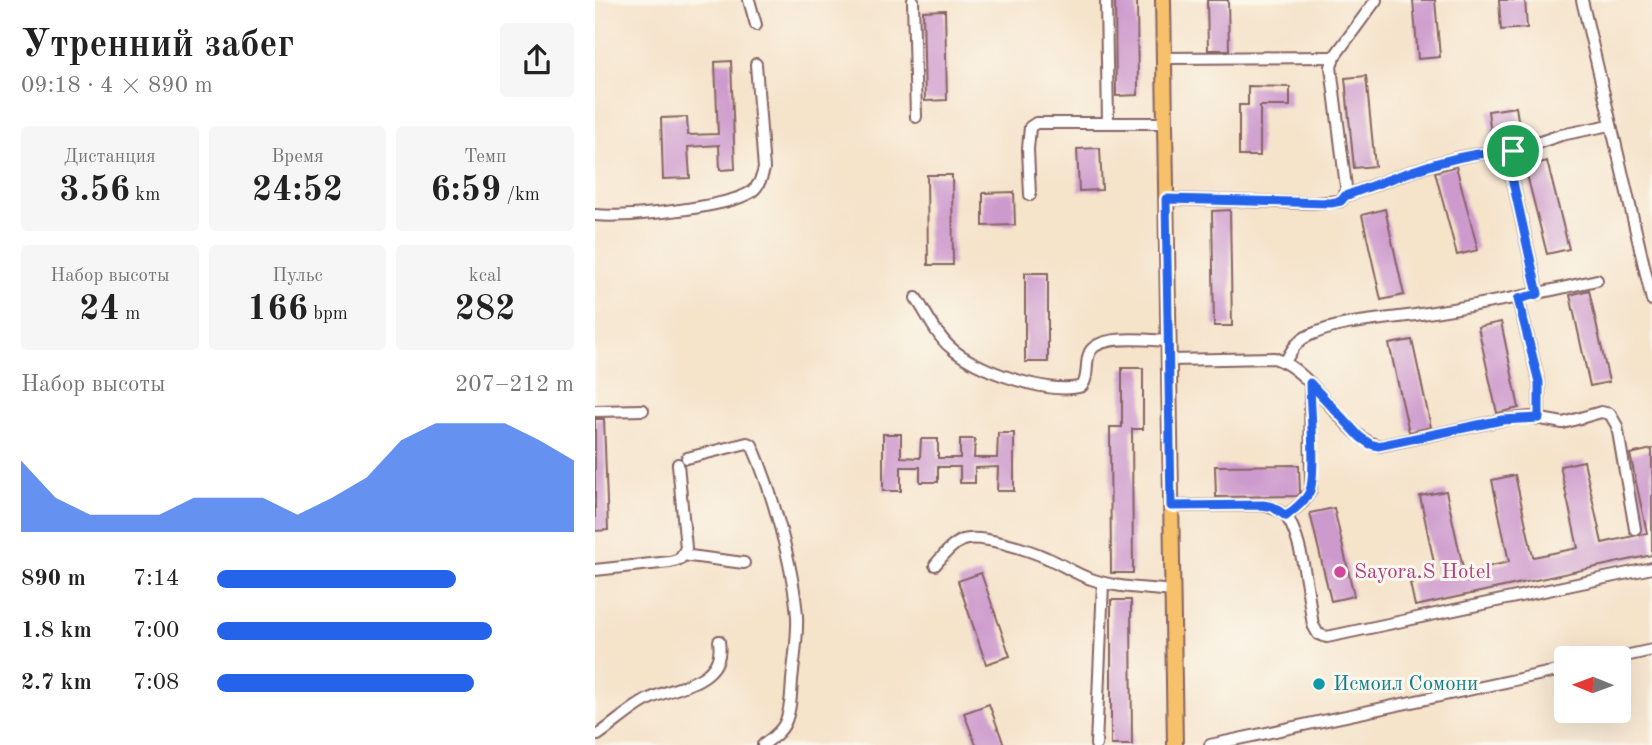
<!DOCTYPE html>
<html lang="ru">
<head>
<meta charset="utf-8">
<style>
  :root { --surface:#fff; --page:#f6f6f6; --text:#222; --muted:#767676; --accent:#2563eb }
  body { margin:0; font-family:"Old Standard TT",serif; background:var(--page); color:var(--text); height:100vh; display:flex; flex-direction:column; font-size:26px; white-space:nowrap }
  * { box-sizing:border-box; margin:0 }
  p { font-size:23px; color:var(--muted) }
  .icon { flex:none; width:38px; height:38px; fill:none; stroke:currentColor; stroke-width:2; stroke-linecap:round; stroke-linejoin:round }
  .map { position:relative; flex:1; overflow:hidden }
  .panel { display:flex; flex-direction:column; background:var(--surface); width:595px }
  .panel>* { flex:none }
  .needle { width:46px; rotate:271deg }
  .controls { position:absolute; left:959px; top:646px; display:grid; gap:14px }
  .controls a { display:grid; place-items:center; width:77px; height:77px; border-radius:7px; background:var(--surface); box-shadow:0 7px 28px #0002; font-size:35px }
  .pin { position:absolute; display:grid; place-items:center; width:60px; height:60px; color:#fff; margin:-30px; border:4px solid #fff; border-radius:50%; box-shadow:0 2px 7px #0007 }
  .round { display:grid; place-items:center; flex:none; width:74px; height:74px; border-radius:7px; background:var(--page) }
  .summary { display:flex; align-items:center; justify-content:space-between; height:119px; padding:0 21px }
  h1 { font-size:38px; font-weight:700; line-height:52px }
  .figures { display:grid; grid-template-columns:repeat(3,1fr); gap:10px; height:119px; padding:7px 21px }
  .figures div { display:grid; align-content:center; border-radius:7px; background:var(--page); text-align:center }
  .figures b { font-size:35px; font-weight:700 }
  .figures small { font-size:19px; font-weight:400 }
  .figures p { font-size:19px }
  .chart { height:196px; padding:14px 21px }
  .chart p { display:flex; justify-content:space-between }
  .chart svg { width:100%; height:126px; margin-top:7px; fill:var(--accent); opacity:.7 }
  ul { padding:0 21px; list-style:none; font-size:23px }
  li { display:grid; grid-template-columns:112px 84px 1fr; align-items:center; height:52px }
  li i { height:18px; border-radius:9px; background:var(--accent) }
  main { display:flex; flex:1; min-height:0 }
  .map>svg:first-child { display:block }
</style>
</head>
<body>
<main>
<section class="panel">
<div class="summary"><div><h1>Утренний забег</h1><p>09:18 · 4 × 890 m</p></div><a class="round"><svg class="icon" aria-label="share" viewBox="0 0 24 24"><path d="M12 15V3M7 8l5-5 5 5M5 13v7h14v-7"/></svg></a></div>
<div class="figures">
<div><p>Дистанция</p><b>3.56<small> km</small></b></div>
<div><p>Время</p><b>24:52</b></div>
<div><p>Темп</p><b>6:59<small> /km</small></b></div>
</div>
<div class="figures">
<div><p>Набор высоты</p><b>24<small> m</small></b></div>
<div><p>Пульс</p><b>166<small> bpm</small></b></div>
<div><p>kcal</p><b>282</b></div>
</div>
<div class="chart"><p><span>Набор высоты</span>207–212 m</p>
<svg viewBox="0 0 160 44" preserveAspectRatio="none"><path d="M0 44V19L10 32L20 38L30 38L40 38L50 32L60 32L70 32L80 38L90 32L100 25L110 12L120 6L130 6L140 6L150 12L160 19V44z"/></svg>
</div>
<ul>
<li><b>890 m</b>7:14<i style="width:67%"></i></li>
<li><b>1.8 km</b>7:00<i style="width:77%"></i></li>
<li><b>2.7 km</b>7:08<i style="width:72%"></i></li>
</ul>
</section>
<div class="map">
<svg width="1057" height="745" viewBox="0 0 1057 745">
  <rect width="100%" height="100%" fill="#fbf7ec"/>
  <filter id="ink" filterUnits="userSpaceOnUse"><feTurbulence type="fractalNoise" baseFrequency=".0143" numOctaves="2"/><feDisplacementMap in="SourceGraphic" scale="14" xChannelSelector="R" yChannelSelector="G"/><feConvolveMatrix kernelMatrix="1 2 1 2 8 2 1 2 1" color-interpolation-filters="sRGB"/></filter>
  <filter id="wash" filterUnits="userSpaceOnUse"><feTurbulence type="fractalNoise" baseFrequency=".00686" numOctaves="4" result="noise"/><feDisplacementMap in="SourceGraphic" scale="28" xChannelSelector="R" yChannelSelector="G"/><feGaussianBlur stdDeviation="1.57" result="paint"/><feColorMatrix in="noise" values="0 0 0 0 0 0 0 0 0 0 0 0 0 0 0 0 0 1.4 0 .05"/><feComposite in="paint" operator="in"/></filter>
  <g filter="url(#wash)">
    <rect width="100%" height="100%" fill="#f5e3ca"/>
    <g id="blocks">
      <g fill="#cd9acd">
        <polygon points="520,0 542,0 543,95 521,96"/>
        <polygon points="612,0 633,0 634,50 613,50"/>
        <polygon points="818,0 840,0 845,57 823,59"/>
        <polygon points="904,0 930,0 932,28 906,30"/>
        <polygon points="350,10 352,100 330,101 328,11"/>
        <polygon points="136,61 140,169 125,170 124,145 93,147 95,178 68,179 66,118 92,117 93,135 123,134 120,62"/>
        <polygon points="771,76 780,166 759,168 750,78"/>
        <polygon points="653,86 695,87 695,106 665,106 665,156 644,156 644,105 653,105"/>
        <polygon points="921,107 926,138 897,142 893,111"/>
        <polygon points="505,148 507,190 484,191 482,149"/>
        <polygon points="952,161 974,249 952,254 930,167"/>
        <polygon points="861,166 883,250 862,255 840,172"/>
        <polygon points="332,175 357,175 358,265 333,265"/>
        <polygon points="419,192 420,225 388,226 388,193"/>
        <polygon points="790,209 809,295 786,300 767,215"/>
        <polygon points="635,210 637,326 619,326 617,211"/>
        <rect x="430" y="273" width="23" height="89"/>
        <polygon points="994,290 1014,382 995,386 975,295"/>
        <polygon points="906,322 924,408 902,413 883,327"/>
        <polygon points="817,340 836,427 814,432 794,344"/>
        <polygon points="527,368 548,368 548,429 537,429 538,573 516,573 515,427 527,427"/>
        <polygon points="0,419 9,419 13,530 0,531"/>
        <polygon points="403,433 419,433 419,491 402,491 403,467 380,468 380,483 365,483 365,467 343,467 343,482 325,482 325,467 306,467 306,491 288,491 288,434 306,434 306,457 325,458 326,439 343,439 343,458 365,458 365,439 380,439 379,458 402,458"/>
        <polygon points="1057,449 1057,555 820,606 815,583 842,577 825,496 851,491 869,572 914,562 897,480 920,475 938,557 983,548 965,466 989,461 1007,543 1052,533 1035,454"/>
        <polygon points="704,465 705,493 702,496 621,497 620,466"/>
        <polygon points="739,508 759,596 736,601 715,513"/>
        <polygon points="386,573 415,656 391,664 363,581"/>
        <polygon points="516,600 536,600 537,745 516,745"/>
        <polygon points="394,704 409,745 381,745 369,713"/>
      </g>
    </g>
  </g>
  <g filter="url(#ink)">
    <use href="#blocks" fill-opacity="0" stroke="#866463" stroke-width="2"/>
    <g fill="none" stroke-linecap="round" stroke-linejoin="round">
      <defs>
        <g id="minor">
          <polyline points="154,0 161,25"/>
          <polyline points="318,0 321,117"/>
          <polyline points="511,0 513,123"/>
          <polyline points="987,0 1057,300"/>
          <polyline points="569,58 739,57"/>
          <polyline points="435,195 433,149 435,127 441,123 570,123"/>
          <path d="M750,196C807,175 856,152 918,151"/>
          <polyline points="571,199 719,203 746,201 750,196 751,187 736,67 739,57 781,0"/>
          <path d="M0,215C30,218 131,208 156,192C164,187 167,177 169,169L161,64"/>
          <polyline points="943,294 916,173 916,159 918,151 966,135 1015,125"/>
          <path d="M321,298C332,314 341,335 355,347C379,370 455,396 487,386C494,377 490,364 494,354C501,333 555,340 573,341"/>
          <polyline points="923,299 944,382 944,418"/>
          <path d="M574,360L679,358C720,371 748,437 784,446L907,420L935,417L968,423L1006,412L1015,414L1022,426L1040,529"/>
          <path d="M690,362C697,350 701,341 715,335C750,320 789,320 826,314C885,305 943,294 1002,280"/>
          <polyline points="0,411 48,410"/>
          <path d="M92,458L152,443L157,445C177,491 198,565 202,616C203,637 199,660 197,680C196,694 196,710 190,723C186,732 176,739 168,745"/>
          <path d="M576,506L668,505C676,507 686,510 692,517C708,541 713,596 718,625L723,634L732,637L1057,568"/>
          <polyline points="691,516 708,502 716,490 715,383"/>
          <polyline points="87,555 149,563"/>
          <path d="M340,565C348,556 356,545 368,540C386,534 434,550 452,558C467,564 480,574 496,579C521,588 550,588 576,591"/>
          <polyline points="0,570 75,562 85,559 91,548 83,464"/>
          <polyline points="1021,658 1057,650"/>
          <path d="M3,735C19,724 35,709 52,700C78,686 131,684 124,641"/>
          <polyline points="501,745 508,583"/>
          <polyline points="615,745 971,669"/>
        </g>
        <polyline id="major" points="568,0 580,745"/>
      </defs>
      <use href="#minor" stroke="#866463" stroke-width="14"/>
      <use href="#major" stroke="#866463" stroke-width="18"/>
      <use href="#minor" stroke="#fff" stroke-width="10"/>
      <use href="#major" stroke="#f7c06b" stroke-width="14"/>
    </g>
  </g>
  <g fill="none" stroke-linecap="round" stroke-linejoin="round" filter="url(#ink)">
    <defs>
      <path id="route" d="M918,151L916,173L943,294L923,299L944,382V418L907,420L783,446L775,444L765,437L715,383C715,405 722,477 714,493C709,503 699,509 691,516L678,507L668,505L576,506L571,199L736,203L746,201L750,196C807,175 857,152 918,151Z"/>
    </defs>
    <use href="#route" stroke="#fff" stroke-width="14"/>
    <use href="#route" stroke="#2563eb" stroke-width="9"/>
  </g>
  <circle fill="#d1479c" stroke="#fbf7ec" stroke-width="2.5" cx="745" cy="572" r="7"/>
  <circle fill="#0f9aa8" stroke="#fbf7ec" stroke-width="2.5" cx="724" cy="684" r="7"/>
  <g text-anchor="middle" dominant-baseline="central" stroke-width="6" stroke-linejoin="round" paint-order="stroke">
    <g font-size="21" fill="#b23c85" stroke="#fbf7ec" text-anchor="start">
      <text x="759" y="572">Sayora.S Hotel</text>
    </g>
    <g font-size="21" fill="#0d838f" stroke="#fbf7ec" text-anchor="start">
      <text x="738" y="684">Исмоил Сомони</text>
    </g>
  </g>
</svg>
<div class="controls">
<a><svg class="needle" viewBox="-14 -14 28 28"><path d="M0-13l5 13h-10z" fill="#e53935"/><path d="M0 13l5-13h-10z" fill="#767676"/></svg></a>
</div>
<div class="pin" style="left:918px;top:151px;background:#1e9e55"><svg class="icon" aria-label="arrive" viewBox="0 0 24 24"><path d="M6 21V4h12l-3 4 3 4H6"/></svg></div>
</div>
</main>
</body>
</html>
